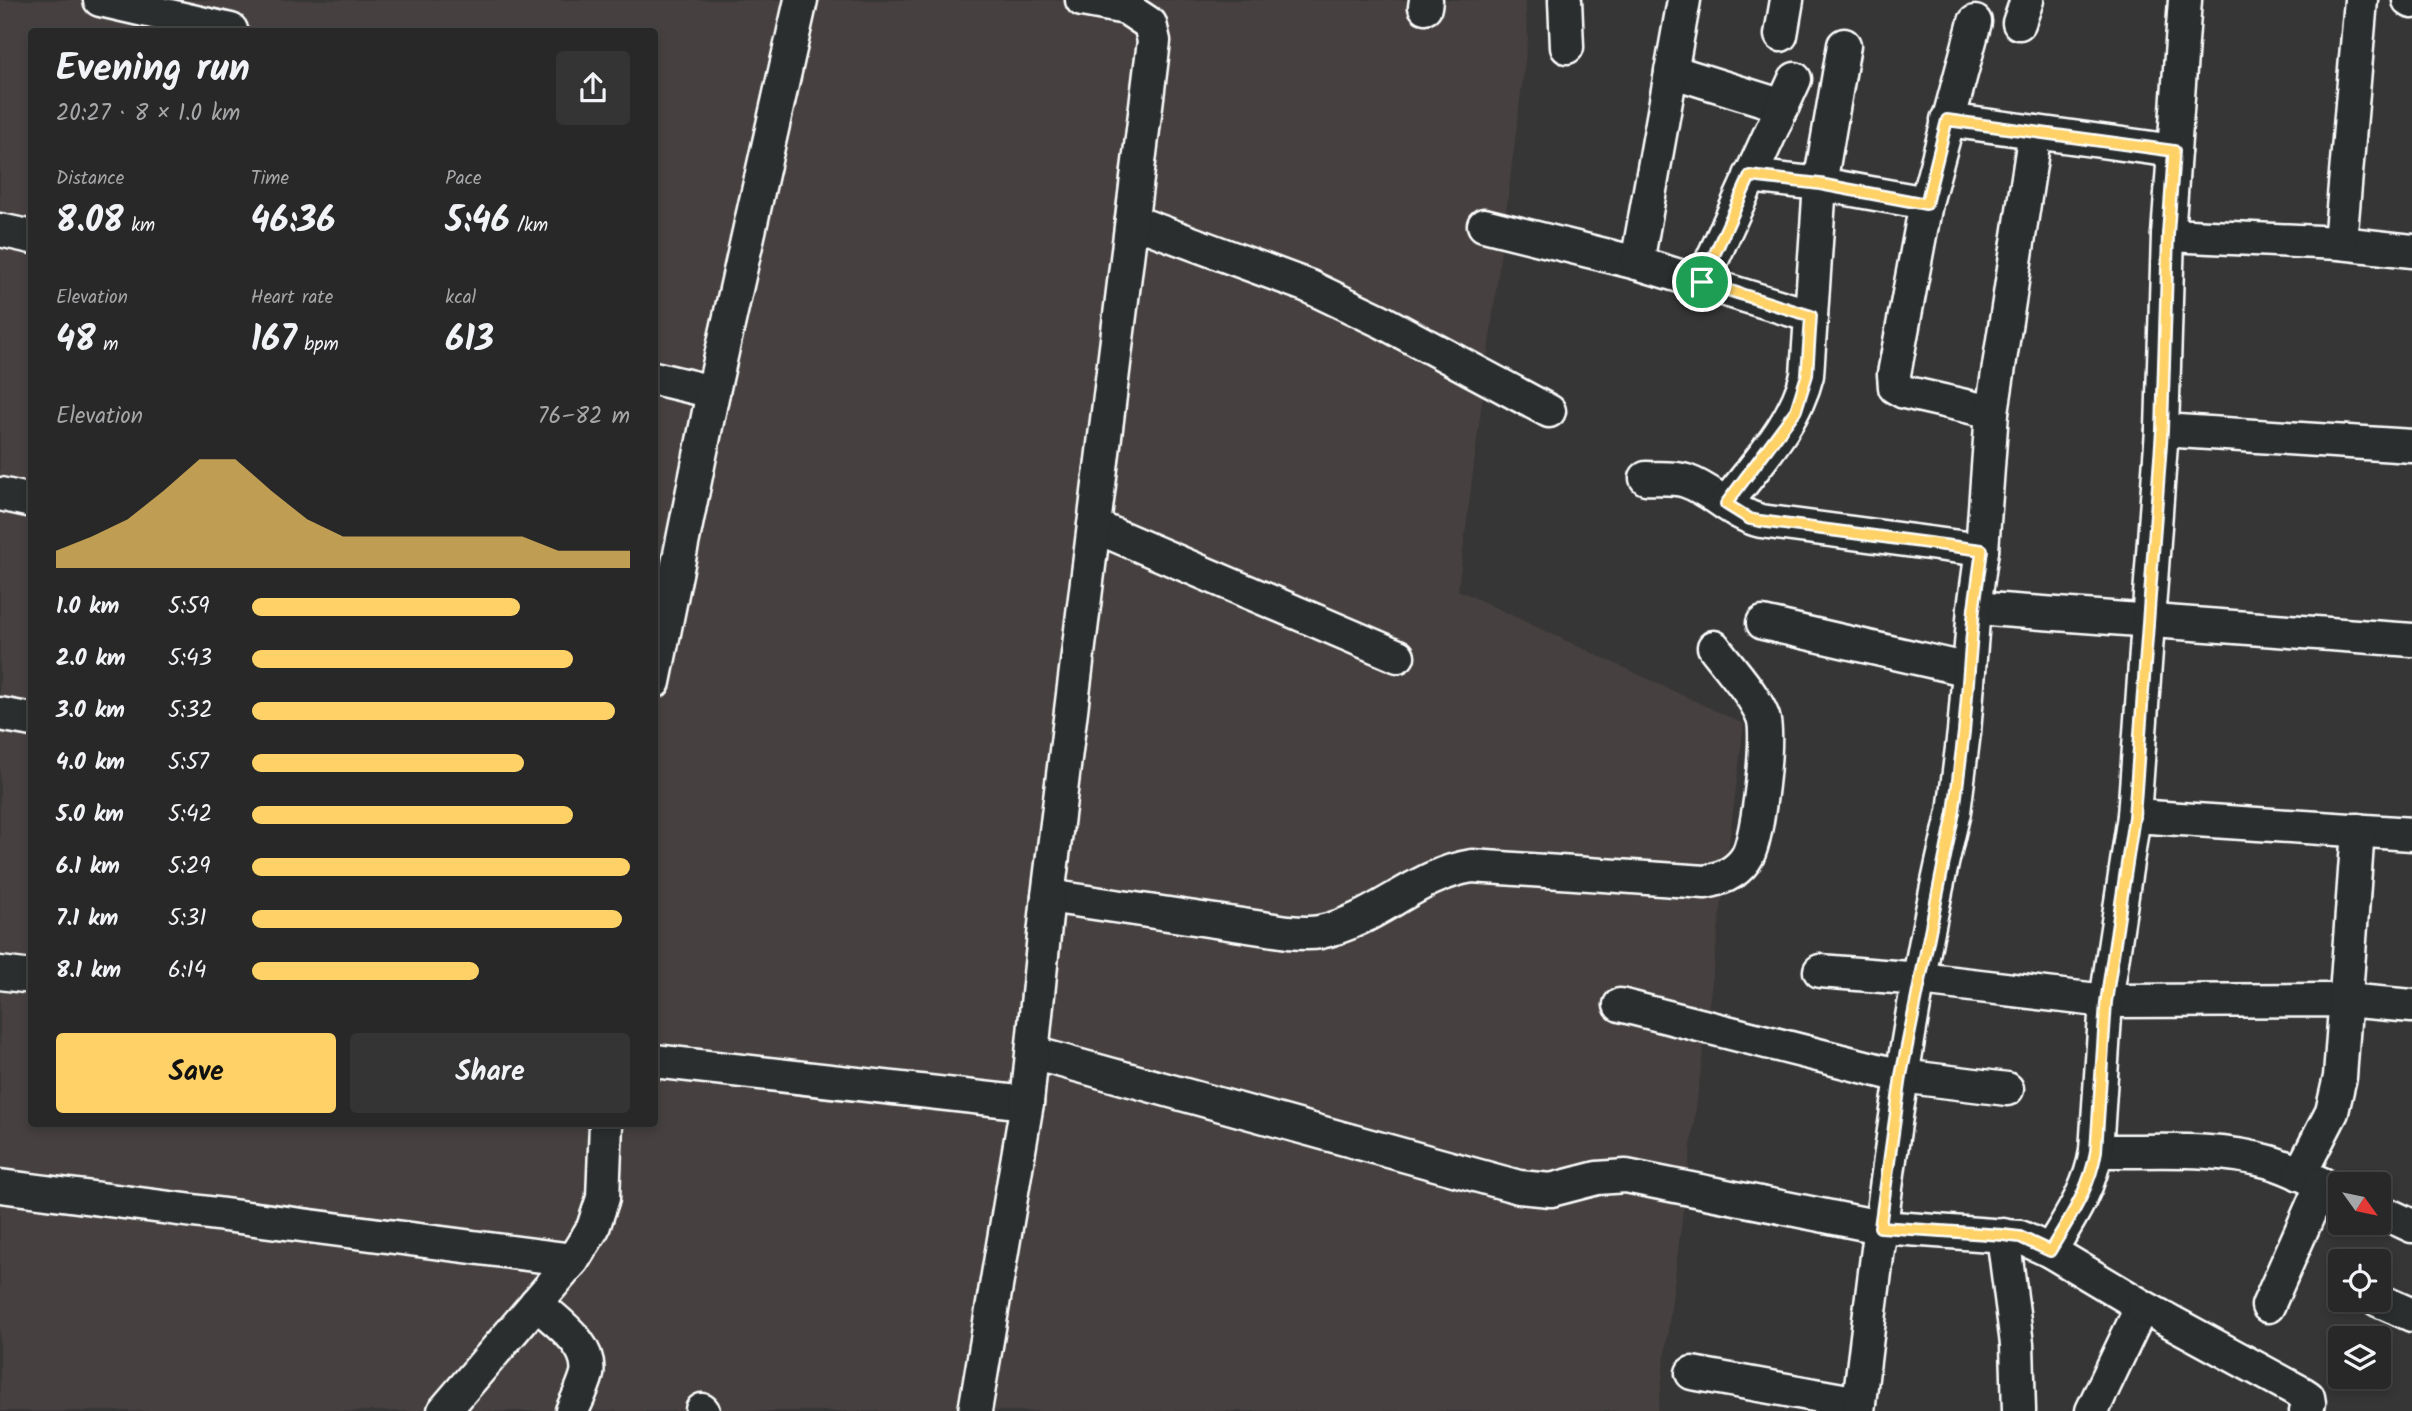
<!DOCTYPE html>
<html lang="en">
<head>
<meta charset="utf-8">
<style>
  :root { --surface:#292828; --page:#353434; --text:#f1f3f6; --muted:#a5a6a8; --line:#454445; --accent:#ffd166 }
  body { margin:0; font-family:Kalam,sans-serif; background:var(--page); color:var(--text); height:100vh; display:flex; flex-direction:column; font-size:26px; white-space:nowrap }
  * { box-sizing:border-box; margin:0 }
  p { font-size:23px; color:var(--muted) }
  .icon { flex:none; width:38px; height:38px; fill:none; stroke:currentColor; stroke-width:2; stroke-linecap:round; stroke-linejoin:round }
  .map { position:relative; flex:1; overflow:hidden }
  .side { position:absolute; left:28px; top:28px; width:630px; height:1099px; display:flex; flex-direction:column; background:var(--surface); border-radius:7px; box-shadow:0 4px 10px #0003,0 0 0 2px var(--line) }
  .side>* { flex:none }
  .needle { width:46px; rotate:123deg }
  .fabs { position:absolute; left:2328px; top:1172px; display:grid; gap:14px }
  .fabs a { display:grid; place-items:center; width:63px; height:63px; border-radius:7px; background:var(--surface); box-shadow:0 4px 10px #0003,0 0 0 2px var(--line); font-size:35px }
  .pin { position:absolute; display:grid; place-items:center; width:60px; height:60px; color:#fff; margin:-30px; border:4px solid #fff; border-radius:50%; box-shadow:0 2px 7px #0007 }
  .round { display:grid; place-items:center; flex:none; width:74px; height:74px; border-radius:7px; background:var(--page) }
  .summary { display:flex; align-items:center; justify-content:space-between; height:119px; padding:0 28px }
  h1 { font-size:38px; font-weight:800; line-height:52px }
  .metrics { display:grid; grid-template-columns:repeat(3,1fr); gap:10px; height:119px; padding:7px 28px }
  .metrics div { display:grid; align-content:center }
  .metrics b { font-size:35px; font-weight:800 }
  .metrics small { font-size:19px; font-weight:400 }
  .metrics p { font-size:19px }
  .chart { height:196px; padding:14px 28px }
  .chart p { display:flex; justify-content:space-between }
  .chart svg { width:100%; height:126px; margin-top:7px; fill:var(--accent); opacity:.7 }
  .primary-button { display:flex; gap:14px; margin-top:auto; padding:14px 28px }
  .primary-button a { flex:1; height:80px; border-radius:7px; background:var(--accent); color:#111; font-size:28px; font-weight:800; line-height:80px; text-align:center }
  .primary-button a+a { background:var(--page); color:var(--text) }
  ul { padding:0 28px; list-style:none; font-size:23px }
  li { display:grid; grid-template-columns:112px 84px 1fr; align-items:center; height:52px }
  li i { height:18px; border-radius:9px; background:var(--accent) }
  .map>svg:first-child { display:block }
</style>
</head>
<body>
<div class="map">
<svg width="2412" height="1411" viewBox="0 0 2412 1411">
  <rect width="100%" height="100%" fill="#373636"/>
  <filter id="ink" filterUnits="userSpaceOnUse"><feTurbulence type="fractalNoise" baseFrequency=".0143" numOctaves="2"/><feDisplacementMap in="SourceGraphic" scale="14" xChannelSelector="R" yChannelSelector="G"/><feConvolveMatrix kernelMatrix="1 2 1 2 8 2 1 2 1" color-interpolation-filters="sRGB"/></filter>
  <g filter="url(#ink)">
    <path fill="#46403f" fill-rule="evenodd" d="M0,0H1525L1528,37L1458,590L1744,724L1658,1411H0ZM32,32H654V1124H32Z"/>
    <g fill="none" stroke-linecap="round" stroke-linejoin="round">
      <defs>
        <g id="minor">
          <polyline points="100,0 231,30"/>
          <polyline points="1565,0 1567,47"/>
          <polyline points="2409,0 2412,2"/>
          <polyline points="1425,7 1426,0"/>
          <polyline points="1975,22 1926,203 1894,374 1895,387 1904,392 1992,412"/>
          <polyline points="2019,23 2027,0"/>
          <polyline points="1781,35 1787,0"/>
          <polyline points="1671,71 1783,106"/>
          <polyline points="1947,120 2174,151"/>
          <polyline points="1750,176 1820,184 1926,203"/>
          <polyline points="1132,221 1308,286 1381,321 1549,411"/>
          <polyline points="1484,225 1637,263 1811,316"/>
          <polyline points="0,230 32,237"/>
          <polyline points="2168,235 2340,243 2412,251"/>
          <polyline points="2340,243 2361,0"/>
          <polyline points="1637,263 1684,0"/>
          <polyline points="1702,282 1795,79"/>
          <polyline points="654,378 713,392"/>
          <polyline points="2162,430 2412,446"/>
          <path d="M1646,478C1659,479 1674,477 1686,481C1713,490 1732,514 1761,521L1982,550"/>
          <polyline points="0,494 32,501"/>
          <path d="M1726,504C1756,464 1795,424 1807,375L1820,184L1844,45"/>
          <polyline points="1094,526 1398,656"/>
          <polyline points="1974,608 2412,640"/>
          <polyline points="1763,623 1969,670"/>
          <polyline points="654,682 713,392 801,0"/>
          <polyline points="0,714 32,720"/>
          <polyline points="2134,816 2412,834"/>
          <path d="M1048,896L1288,932C1298,933 1310,934 1320,932C1376,921 1415,875 1472,866L1705,882C1722,879 1739,872 1748,855C1758,835 1770,737 1763,717C1754,694 1729,667 1714,647"/>
          <polyline points="1820,971 1920,979 2106,1001 2345,1000 2412,1006"/>
          <polyline points="0,973 32,977"/>
          <polyline points="1620,1005 1901,1076 2007,1089"/>
          <polyline points="1033,1053 1519,1187 1551,1190 1597,1178 1626,1176 1880,1227 2020,1237 2050,1251 2142,1306 2092,1411"/>
          <polyline points="654,1061 1027,1103"/>
          <path d="M2096,1151C2153,1152 2215,1146 2270,1162C2294,1169 2317,1182 2340,1193"/>
          <polyline points="2300,1174 2332,1112 2340,1077 2358,830"/>
          <polyline points="0,1186 573,1260"/>
          <polyline points="2378,1210 2412,1226"/>
          <polyline points="2003,1235 2017,1344 2019,1411"/>
          <path d="M2050,1251C2069,1219 2090,1189 2096,1151L2106,1001L2134,816L2162,430L2168,235L2185,0"/>
          <polyline points="2378,1300 2412,1315"/>
          <path d="M536,1303C555,1321 592,1344 587,1374C584,1386 577,1400 572,1411"/>
          <polyline points="2142,1306 2302,1393 2308,1397 2309,1403 2306,1411"/>
          <polyline points="2268,1306 2322,1184"/>
          <polyline points="1692,1373 1859,1403"/>
          <polyline points="702,1410 703,1411"/>
          <polyline points="444,1411 573,1260 593,1228 603,1198 606,1124"/>
          <polyline points="975,1411 1027,1103 1048,896 1154,41 1150,24 1126,8 1082,0"/>
          <path d="M1858,1411C1882,1210 1906,1009 1954,812L1964,732L1974,608L1982,550L1992,412L2035,132"/>
        </g>
      </defs>
      <use href="#minor" stroke="#fff" stroke-width="37"/>
      <use href="#minor" stroke="#2a2d2e" stroke-width="32"/>
    </g>
  </g>
  <g fill="none" stroke-linecap="round" stroke-linejoin="round" filter="url(#ink)">
    <defs>
      <path id="route" d="M1947,120L2174,151L2168,234L2162,430L2134,817L2106,1002L2096,1151C2090,1189 2069,1219 2050,1251L2020,1237L2003,1235L1880,1227L1901,1076L1954,812L1964,732L1974,608L1982,550L1760,521L1750,519L1726,504L1796,410L1807,375L1811,316L1702,282L1750,176L1820,184L1926,204Z"/>
    </defs>
    <use href="#route" stroke="#fff" stroke-width="14"/>
    <use href="#route" stroke="#ffd166" stroke-width="9"/>
  </g>
</svg>
<div class="fabs">
<a><svg class="needle" viewBox="-14 -14 28 28"><path d="M0-13l5 13h-10z" fill="#e53935"/><path d="M0 13l5-13h-10z" fill="#a5a6a8"/></svg></a>
<a><svg class="icon" aria-label="locate" viewBox="0 0 24 24"><circle cx="12" cy="12" r="6"/><path d="M12 2v4M12 18v4M2 12h4M18 12h4"/></svg></a>
<a><svg class="icon" aria-label="layers" viewBox="0 0 24 24"><path d="M12 4l9 5-9 5-9-5zM3 14l9 5 9-5"/></svg></a>
</div>
<div class="pin" style="left:1702px;top:282px;background:#1e9e55"><svg class="icon" aria-label="arrive" viewBox="0 0 24 24"><path d="M6 21V4h12l-3 4 3 4H6"/></svg></div>
<section class="side">
<div class="summary"><div><h1>Evening run</h1><p>20:27 · 8 × 1.0 km</p></div><a class="round"><svg class="icon" aria-label="share" viewBox="0 0 24 24"><path d="M12 15V3M7 8l5-5 5 5M5 13v7h14v-7"/></svg></a></div>
<div class="metrics">
<div><p>Distance</p><b>8.08<small> km</small></b></div>
<div><p>Time</p><b>46:36</b></div>
<div><p>Pace</p><b>5:46<small> /km</small></b></div>
</div>
<div class="metrics">
<div><p>Elevation</p><b>48<small> m</small></b></div>
<div><p>Heart rate</p><b>167<small> bpm</small></b></div>
<div><p>kcal</p><b>613</b></div>
</div>
<div class="chart"><p><span>Elevation</span>76–82 m</p>
<svg viewBox="0 0 160 44" preserveAspectRatio="none"><path d="M0 44V38L10 33L20 27L30 17L40 6L50 6L60 17L70 27L80 33L90 33L100 33L110 33L120 33L130 33L140 38L150 38L160 38V44z"/></svg>
</div>
<ul>
<li><b>1.0 km</b>5:59<i style="width:71%"></i></li>
<li><b>2.0 km</b>5:43<i style="width:85%"></i></li>
<li><b>3.0 km</b>5:32<i style="width:96%"></i></li>
<li><b>4.0 km</b>5:57<i style="width:72%"></i></li>
<li><b>5.0 km</b>5:42<i style="width:85%"></i></li>
<li><b>6.1 km</b>5:29<i style="width:100%"></i></li>
<li><b>7.1 km</b>5:31<i style="width:98%"></i></li>
<li><b>8.1 km</b>6:14<i style="width:60%"></i></li>
</ul>
<div class="primary-button"><a>Save</a><a>Share</a></div>
</section>
</div>
</body>
</html>
